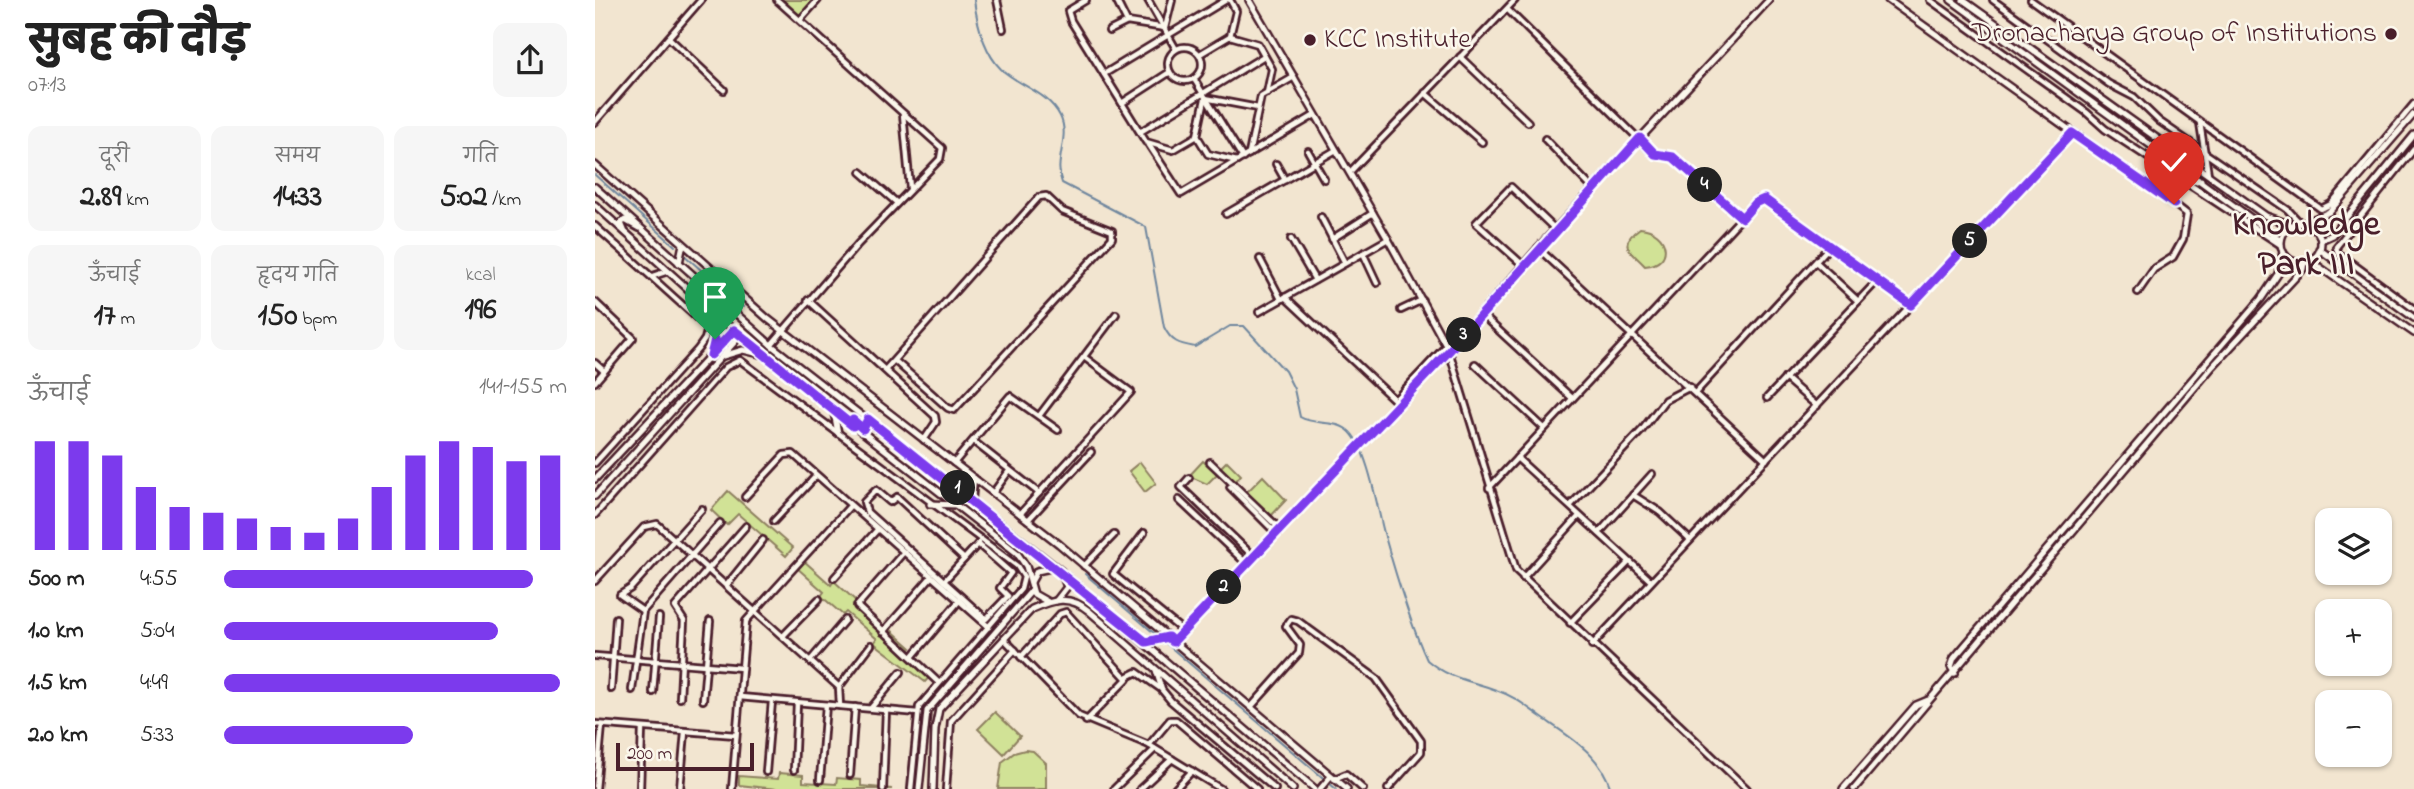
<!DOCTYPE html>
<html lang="hi">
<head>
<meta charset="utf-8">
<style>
  :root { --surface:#fff; --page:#f6f6f6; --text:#222; --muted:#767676; --accent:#7c3aed }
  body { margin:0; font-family:"Indie Flower","Playpen Sans Deva",sans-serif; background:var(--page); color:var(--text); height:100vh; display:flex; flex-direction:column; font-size:26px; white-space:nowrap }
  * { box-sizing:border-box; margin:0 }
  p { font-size:23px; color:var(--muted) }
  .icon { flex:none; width:38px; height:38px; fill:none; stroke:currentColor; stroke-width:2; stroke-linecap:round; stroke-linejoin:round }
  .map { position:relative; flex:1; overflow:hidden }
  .sheet { display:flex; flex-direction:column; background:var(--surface); width:595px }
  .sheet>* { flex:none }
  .tools { position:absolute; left:1720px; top:508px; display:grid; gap:14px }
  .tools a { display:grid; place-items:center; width:77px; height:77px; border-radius:14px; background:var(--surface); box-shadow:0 2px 5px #0004; font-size:35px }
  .scale { position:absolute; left:21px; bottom:18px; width:138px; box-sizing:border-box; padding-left:7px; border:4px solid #4a1f2b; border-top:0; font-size:19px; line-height:24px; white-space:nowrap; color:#4a1f2b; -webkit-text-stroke:5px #fbf7ec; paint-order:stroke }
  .pin { position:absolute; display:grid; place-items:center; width:60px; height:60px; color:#fff; margin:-72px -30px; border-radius:50% 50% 50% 0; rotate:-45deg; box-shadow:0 0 7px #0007 }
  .pin .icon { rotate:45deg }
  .km { position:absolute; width:35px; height:35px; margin:-18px; border-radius:50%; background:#222; color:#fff; font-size:19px; line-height:35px; text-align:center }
  .round { display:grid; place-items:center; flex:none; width:74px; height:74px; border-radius:14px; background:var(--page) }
  .head { display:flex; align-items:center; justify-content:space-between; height:119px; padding:0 28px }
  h1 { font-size:38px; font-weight:800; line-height:52px }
  .metrics { display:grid; grid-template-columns:repeat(3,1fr); gap:10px; height:119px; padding:7px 28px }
  .metrics div { display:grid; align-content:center; border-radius:14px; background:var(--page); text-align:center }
  .metrics b { font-size:30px; font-weight:800 }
  .metrics small { font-size:19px; font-weight:400 }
  .metrics p { font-size:19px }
  .chart { height:196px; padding:14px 28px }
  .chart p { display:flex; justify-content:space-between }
  .chart svg { width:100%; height:126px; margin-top:7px; stroke:var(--accent); stroke-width:6 }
  ul { padding:0 28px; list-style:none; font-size:23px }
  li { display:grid; grid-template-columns:112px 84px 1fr; align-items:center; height:52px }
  li i { height:18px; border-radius:9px; background:var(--accent) }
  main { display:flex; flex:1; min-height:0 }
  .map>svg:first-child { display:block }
</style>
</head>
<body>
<main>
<section class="sheet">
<div class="head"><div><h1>सुबह की दौड़</h1><p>07:13</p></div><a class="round"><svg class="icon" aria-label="share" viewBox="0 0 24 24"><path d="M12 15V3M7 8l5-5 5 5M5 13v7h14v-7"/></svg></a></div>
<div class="metrics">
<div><p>दूरी</p><b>2.89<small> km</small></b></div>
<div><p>समय</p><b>14:33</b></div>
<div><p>गति</p><b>5:02<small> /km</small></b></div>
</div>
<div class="metrics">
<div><p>ऊँचाई</p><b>17<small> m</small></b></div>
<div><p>हृदय गति</p><b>150<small> bpm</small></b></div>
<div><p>kcal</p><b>196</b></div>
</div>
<div class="chart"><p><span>ऊँचाई</span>141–155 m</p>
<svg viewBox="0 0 160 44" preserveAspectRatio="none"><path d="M5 44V6M15 44V6M25 44V11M35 44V22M45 44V29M55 44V31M65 44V33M75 44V36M85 44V38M95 44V33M105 44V22M115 44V11M125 44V6M135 44V8M145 44V13M155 44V11"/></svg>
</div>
<ul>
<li><b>500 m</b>4:55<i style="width:90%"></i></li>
<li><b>1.0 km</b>5:04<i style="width:80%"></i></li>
<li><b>1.5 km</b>4:49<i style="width:98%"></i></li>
<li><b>2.0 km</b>5:33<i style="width:55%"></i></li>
</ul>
</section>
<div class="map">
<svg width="1819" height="789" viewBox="0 0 1819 789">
  <rect width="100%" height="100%" fill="#f2e5d0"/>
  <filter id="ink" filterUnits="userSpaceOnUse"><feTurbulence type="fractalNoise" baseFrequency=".0143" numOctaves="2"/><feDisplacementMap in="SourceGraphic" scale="14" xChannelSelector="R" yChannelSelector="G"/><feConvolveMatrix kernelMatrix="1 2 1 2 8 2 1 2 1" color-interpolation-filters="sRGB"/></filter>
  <g filter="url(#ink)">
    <g fill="#d1e296" stroke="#8e8060" stroke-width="2">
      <polygon points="182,0 223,0 205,20"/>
      <path d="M1045,228C1074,230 1080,264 1050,266C1038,252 1020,246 1045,228Z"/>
      <polygon points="608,461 622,474 612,484 594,476"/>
      <polygon points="632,461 646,475 639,483 624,469"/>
      <polygon points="545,462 561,483 550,492 534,471"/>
      <polygon points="668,476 691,500 675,517 651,493"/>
      <polygon points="133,491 198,548 191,556 143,514 132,525 116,510"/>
      <polygon points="208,560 236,585 239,581 261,601 258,604 289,632 294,628 316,648 313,652 338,673 330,682 279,643 282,639 251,612 248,615 226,596 229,592 201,567"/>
      <polygon points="400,712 425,736 409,754 383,729"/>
      <polygon points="430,750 438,751 451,763 451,789 403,789 407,762 419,753"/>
      <polygon points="184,773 208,775 208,782 241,784 242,778 266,780 266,786 297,789 182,789 144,785 144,776 183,779"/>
    </g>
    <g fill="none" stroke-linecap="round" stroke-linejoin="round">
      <g stroke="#70879e" stroke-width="2">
        <path d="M379,0C382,23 389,52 406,69C424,86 453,92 465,116C476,138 458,160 467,183L551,227L569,327C576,342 584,344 600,347L635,326H649L690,371L699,389L705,417C720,426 742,419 755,432C773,450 782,507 789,533C800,572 815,624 832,660C854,679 874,680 901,690C921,697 929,705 946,717C975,737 1005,754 1016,789"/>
        <polyline points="0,175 80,246"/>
        <polyline points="88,254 148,307"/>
        <polyline points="490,574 741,789"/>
      </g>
      <defs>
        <g id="street">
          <polyline points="402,0 408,29"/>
          <polyline points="491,0 473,11 476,21 551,142 578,150 602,136"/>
          <polyline points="521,0 532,22 570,28 577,0"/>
          <polyline points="553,0 581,49"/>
          <polyline points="635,0 641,11 635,36"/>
          <polyline points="1335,0 1491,112 1510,129 1686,245"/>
          <polyline points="1398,0 1514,84 1539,97 1564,121 1693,210 1705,223"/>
          <polyline points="1436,0 1726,209 1736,204 1819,104"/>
          <polyline points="912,9 1058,153 1078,157 1147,218"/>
          <polyline points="205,20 223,0"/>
          <polyline points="514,31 532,22"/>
          <polyline points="74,38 129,90"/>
          <circle cx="590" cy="64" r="17"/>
          <polyline points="605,54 635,36 663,44 677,69 672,93"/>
          <polyline points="865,57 933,122"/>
          <polyline points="509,74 631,0"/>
          <polyline points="599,79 648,158"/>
          <polyline points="830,93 887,142"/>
          <polyline points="610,98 663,108"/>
          <polyline points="610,99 602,136 613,154 642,161"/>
          <polyline points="527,103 575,72"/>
          <polyline points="308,114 315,188"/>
          <polyline points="0,122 106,0"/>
          <polyline points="1605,123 1613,174"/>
          <polyline points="545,132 669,56"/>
          <polyline points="950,139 998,189"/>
          <polyline points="554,145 586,194 720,115"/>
          <polyline points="1819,149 1741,247 1743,253 1819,309"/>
          <polyline points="713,151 729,179"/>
          <polyline points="654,154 666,96 699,77"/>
          <polyline points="681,164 690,180"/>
          <polyline points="266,172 302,203"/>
          <polyline points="755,172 920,0"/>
          <polyline points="631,214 741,150"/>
          <polyline points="726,217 750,263"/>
          <polyline points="0,226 113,328 110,339 103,349 0,463"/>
          <polyline points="696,239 720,280"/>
          <polyline points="737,239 778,213"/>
          <polyline points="943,248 1171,460"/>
          <polyline points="768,253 782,283"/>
          <polyline points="665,259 686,299"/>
          <polyline points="1221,262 1263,301"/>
          <polyline points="928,265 881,223 916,187 961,230"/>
          <polyline points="58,276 73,271"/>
          <polyline points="1543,292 1559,269 1578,257 1588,239 1592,214 1560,189"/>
          <polyline points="690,297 804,404"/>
          <polyline points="213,300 340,416 341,422 329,440"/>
          <polyline points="0,302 38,338 0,382"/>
          <polyline points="806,310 827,300"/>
          <polyline points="664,312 793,239"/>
          <polyline points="887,315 977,398"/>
          <polyline points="176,345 263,244 345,159 347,148 182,0"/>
          <polyline points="854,351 921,570 1152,789"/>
          <polyline points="0,363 9,371"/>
          <polyline points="880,364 949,428"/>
          <polyline points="291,369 444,197 451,196 467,211 517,231 517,238 359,410 353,408 299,360"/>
          <polyline points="1190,378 1222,406"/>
          <polyline points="1101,392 1235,246"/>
          <polyline points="1172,398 1283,280"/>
          <polyline points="800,400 851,346"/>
          <polyline points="444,416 521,314"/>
          <polyline points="378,441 444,493"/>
          <polyline points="922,458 1056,581"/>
          <polyline points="615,462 685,529"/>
          <polyline points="359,463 415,396 463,430"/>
          <polyline points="594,478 586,487 658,556"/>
          <polyline points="635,487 681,533"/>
          <polyline points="894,488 1163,200 1171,200 1316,305"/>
          <polyline points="398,493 414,471"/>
          <polyline points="1038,495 1065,512 1095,540"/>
          <polyline points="150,497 189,455 198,454 394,627"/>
          <polyline points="377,500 379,478"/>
          <polyline points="584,500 651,563"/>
          <polyline points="975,506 1047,430 1070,400 1095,387"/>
          <polyline points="425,514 536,392 489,357"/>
          <polyline points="0,515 131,367 145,360 422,566 429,577 426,589 324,707 316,789"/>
          <polyline points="433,520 496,452"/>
          <polyline points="179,521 221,476"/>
          <polyline points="549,533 518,574 588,631"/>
          <polyline points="1004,533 1057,474"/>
          <polyline points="308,553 262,606 344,683"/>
          <polyline points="369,559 302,497 295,502 281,490 269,502 272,512 391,619 413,596 405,588 416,573 383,544"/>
          <polyline points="489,566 519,535"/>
          <polyline points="239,578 282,530"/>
          <polyline points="928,578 984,516"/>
          <polyline points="0,581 49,527 62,524 244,687 245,706"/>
          <polyline points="349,581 384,543"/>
          <polyline points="131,586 168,540"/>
          <polyline points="48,611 25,595 36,588 107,509"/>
          <polyline points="975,623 1034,562"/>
          <polyline points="288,632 336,577"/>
          <polyline points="188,636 224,599"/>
          <polyline points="409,639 484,716 554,745 626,789"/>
          <polyline points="551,642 573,637"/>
          <polyline points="997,645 1477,133"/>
          <polyline points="0,656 147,668"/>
          <polyline points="317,657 364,601"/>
          <polyline points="426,657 465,614 471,612 532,679 491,721"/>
          <polyline points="215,661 250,620"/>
          <polyline points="561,671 567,690 576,701 680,789"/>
          <polyline points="532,677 542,672 566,689"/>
          <polyline points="244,687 276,645"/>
          <polyline points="16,689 21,618"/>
          <polyline points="37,690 48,611 125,523"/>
          <polyline points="58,692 64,617"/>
          <polyline points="145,697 323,713"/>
          <polyline points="85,698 89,621 80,607 151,526"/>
          <polyline points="108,700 115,621"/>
          <polyline points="656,707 704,653 705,645 691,626 696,619 703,621 781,678 826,741 826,752 793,789"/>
          <polyline points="276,708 306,672"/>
          <polyline points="0,724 141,735"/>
          <polyline points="554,745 575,720 581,720 662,789"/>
          <polyline points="199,770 202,703"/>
          <polyline points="171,772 177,701"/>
          <polyline points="255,775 260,707"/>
          <polyline points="739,779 751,774 768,789"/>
          <polyline points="225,780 231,705"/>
          <polyline points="1,789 7,725"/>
          <polyline points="45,789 47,729"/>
          <polyline points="85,789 90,732"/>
          <polyline points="137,789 151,621 255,506"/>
          <polyline points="288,789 291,710"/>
          <polyline points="351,789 356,721 420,650"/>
          <polyline points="519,789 560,749"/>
          <polyline points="545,789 577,759"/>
          <polyline points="580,789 597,771"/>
          <polyline points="725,789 736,776"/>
        </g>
        <g id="secondary">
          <polyline points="654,0 793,239 854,351"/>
          <polyline points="1293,0 1553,186 1560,189 1606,180"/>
          <polyline points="1356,0 1686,240"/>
          <polyline points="1368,0 1671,216 1699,226"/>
          <polyline points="0,165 173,319 464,544 752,789"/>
          <polyline points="0,187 176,345 466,571 472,587 461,601"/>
          <polyline points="0,205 145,336 422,553 431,566 439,594 453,602"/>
          <polyline points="1710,223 1734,212 1819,114"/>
          <circle cx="1706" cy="243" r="20"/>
          <polyline points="29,230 26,223 30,220 44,228"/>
          <polyline points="1726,240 1737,235 1819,135"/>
          <polyline points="1724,249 1819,318"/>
          <polyline points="1718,258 1723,266 1819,333"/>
          <polyline points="84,263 88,244"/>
          <polyline points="115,311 121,331 117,352"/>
          <polyline points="128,356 148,350 165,354"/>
          <polyline points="239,412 243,433"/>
          <polyline points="258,426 258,420 268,429 273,419"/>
          <polyline points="0,479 139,330"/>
          <polyline points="0,496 145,336"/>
          <polyline points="335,504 361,505"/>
          <polyline points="472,577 720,789"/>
          <polyline points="436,582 442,571 460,567"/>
          <polyline points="578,642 854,351 943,248 1174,0"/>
          <polyline points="1360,673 1356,667 1359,658 1666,299 1683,274 1688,252"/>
          <polyline points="324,789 332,711 437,590"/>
          <path d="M338,789L340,729L344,709L437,609C459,599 475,595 494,611L698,789"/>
          <polyline points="1248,789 1321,705 1333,700"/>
          <polyline points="1259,789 1618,366 1708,269 1709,262"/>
        </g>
      </defs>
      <use href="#street" stroke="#4a1f2b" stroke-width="10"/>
      <use href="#secondary" stroke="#4a1f2b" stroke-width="10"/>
      <use href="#street" stroke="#fbf7ec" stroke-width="4.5"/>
      <use href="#secondary" stroke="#fbf7ec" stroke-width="5"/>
    </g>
  </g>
  <g fill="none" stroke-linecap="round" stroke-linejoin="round" filter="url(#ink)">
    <defs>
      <polyline id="route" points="120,339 116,355 139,330 258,426 258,420 268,429 273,419 551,642 573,637 578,642 854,351 1045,138 1060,154 1078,157 1147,218 1160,203 1169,199 1316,305 1477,133 1579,204"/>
    </defs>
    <use href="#route" stroke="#fff" stroke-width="14"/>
    <use href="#route" stroke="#7c3aed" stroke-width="9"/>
  </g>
  <g fill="#4a1f2b" stroke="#fbf7ec" stroke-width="2.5">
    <circle cx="1796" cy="34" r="7"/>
    <circle cx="715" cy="40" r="7"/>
  </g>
  <g text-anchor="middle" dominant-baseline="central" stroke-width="5" stroke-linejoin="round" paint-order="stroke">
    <g font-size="28" fill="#4a1f2b" stroke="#fbf7ec" text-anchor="end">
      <text x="1782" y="34">Dronacharya Group of Institutions</text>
      <text x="729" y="40" text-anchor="start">KCC Institute</text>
    </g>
    <g font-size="35" font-weight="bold" fill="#4a1f2b" stroke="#fbf7ec">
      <text x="1711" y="225">Knowledge<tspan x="1711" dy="40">Park III</tspan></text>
    </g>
  </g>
</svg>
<div class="tools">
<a><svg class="icon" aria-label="layers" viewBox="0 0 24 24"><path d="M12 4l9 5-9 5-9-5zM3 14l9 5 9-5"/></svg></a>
<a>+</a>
<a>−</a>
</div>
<div class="scale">200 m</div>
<div class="pin" style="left:120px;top:339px;background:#1e9e55"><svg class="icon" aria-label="arrive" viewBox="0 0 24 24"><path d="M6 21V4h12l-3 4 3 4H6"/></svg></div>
<div class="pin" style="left:1579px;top:204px;background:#d93025"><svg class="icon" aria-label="check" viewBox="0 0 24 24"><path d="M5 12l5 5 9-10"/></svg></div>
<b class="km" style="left:363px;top:488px">1</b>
<b class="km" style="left:629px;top:587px">2</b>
<b class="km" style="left:869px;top:335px">3</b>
<b class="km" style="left:1110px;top:185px">4</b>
<b class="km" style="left:1375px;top:241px">5</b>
</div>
</main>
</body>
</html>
